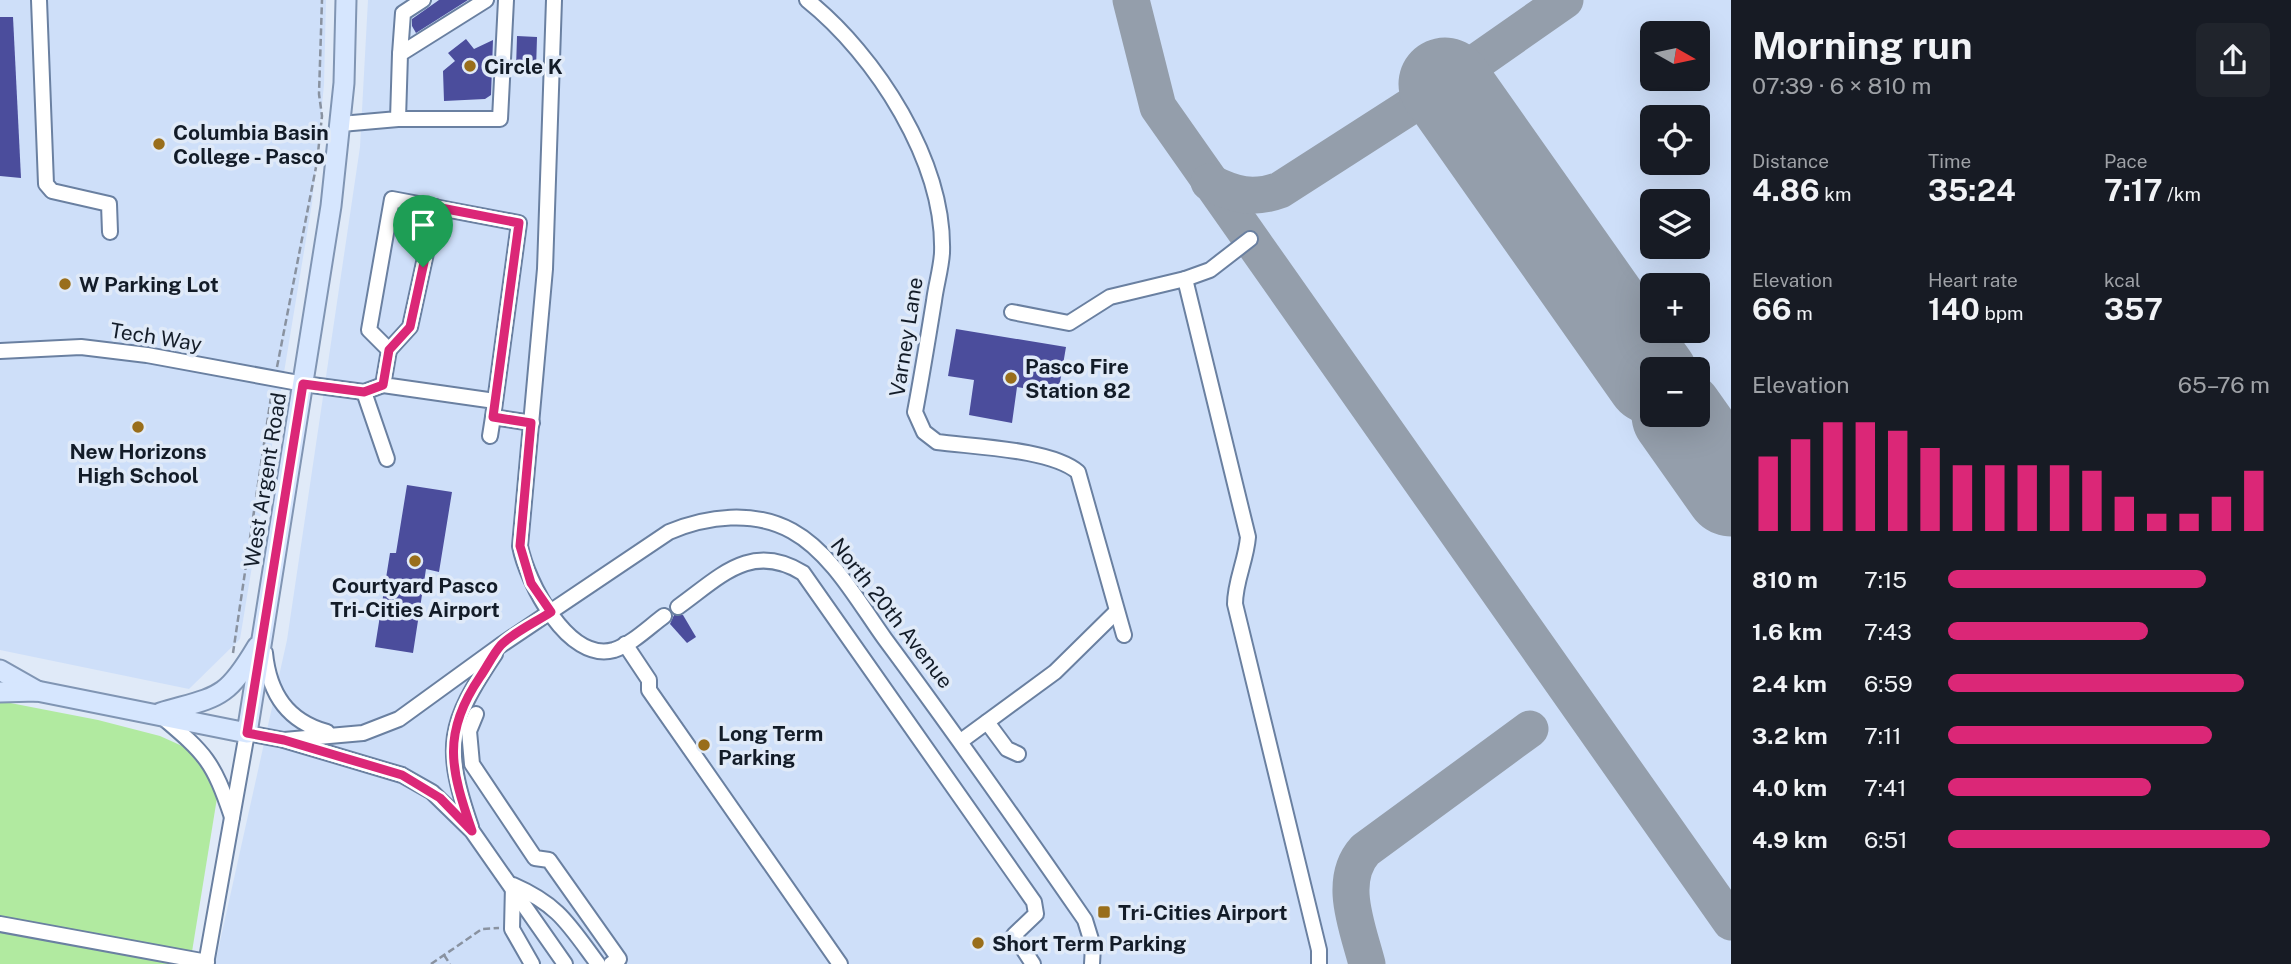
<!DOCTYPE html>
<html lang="en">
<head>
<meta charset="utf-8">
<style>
  :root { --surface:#171b24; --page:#20242c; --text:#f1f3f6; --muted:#9ea1a6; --accent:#db2777 }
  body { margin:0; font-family:"Public Sans",sans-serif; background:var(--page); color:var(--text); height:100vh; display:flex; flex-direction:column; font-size:26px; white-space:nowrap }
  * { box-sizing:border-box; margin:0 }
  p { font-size:23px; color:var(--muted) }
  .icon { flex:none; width:38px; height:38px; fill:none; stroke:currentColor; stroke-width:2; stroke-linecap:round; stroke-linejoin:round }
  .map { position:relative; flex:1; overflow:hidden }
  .details { display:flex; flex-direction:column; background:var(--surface); width:560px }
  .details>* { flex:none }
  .needle { width:46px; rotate:99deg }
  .fabs { position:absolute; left:1640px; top:21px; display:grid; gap:14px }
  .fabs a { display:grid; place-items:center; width:70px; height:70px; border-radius:10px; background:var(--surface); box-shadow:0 7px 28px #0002; font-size:35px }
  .pin { position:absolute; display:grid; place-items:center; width:60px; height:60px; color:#fff; margin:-72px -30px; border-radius:50% 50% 50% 0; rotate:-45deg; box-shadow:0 0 7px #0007 }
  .pin .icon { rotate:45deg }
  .round { display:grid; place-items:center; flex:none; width:74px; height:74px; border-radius:10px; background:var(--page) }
  .head { display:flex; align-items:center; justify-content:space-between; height:119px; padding:0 21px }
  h1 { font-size:38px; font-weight:700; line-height:52px }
  .metrics { display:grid; grid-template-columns:repeat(3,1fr); gap:10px; height:119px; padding:7px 21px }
  .metrics div { display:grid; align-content:center }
  .metrics b { font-size:30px; font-weight:700 }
  .metrics small { font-size:19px; font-weight:400 }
  .metrics p { font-size:19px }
  .chart { height:196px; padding:14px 21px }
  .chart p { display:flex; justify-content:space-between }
  .chart svg { width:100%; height:126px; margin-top:7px; stroke:var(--accent); stroke-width:6 }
  ul { padding:0 21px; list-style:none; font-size:23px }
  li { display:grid; grid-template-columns:112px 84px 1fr; align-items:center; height:52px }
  li i { height:18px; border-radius:9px; background:var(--accent) }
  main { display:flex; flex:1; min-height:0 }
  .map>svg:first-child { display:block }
</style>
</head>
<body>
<main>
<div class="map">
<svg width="1731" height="964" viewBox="0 0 1731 964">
  <rect width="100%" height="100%" fill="#e0eaf8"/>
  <g fill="#cedff9" fill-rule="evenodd">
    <polygon points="0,0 326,0 324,85 312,203 240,639 189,689 0,650"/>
    <path d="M368,0H1731V964H215L287,640L360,147ZM1652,33H1698V79H1652ZM1652,117H1698V163H1652ZM1652,201H1698V247H1652ZM1652,285H1698V331H1652ZM1652,369H1698V415H1652Z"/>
  </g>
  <polygon fill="#b1eaa0" points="0,701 98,720 160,736 191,750 208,769 217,798 190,964 0,964"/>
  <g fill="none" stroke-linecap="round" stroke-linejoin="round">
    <g stroke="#949eab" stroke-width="37">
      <polyline points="1131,0 1158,107 1731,922"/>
      <path d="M1209,182C1234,195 1253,200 1280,190L1445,84L1565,0"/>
      <path d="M1367,964C1358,928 1337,881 1365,850L1530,729"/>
    </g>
    <g stroke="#949eab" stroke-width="93">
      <polyline points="1445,84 1652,378"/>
      <polyline points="1678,415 1731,490"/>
    </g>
  </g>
  <g fill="#4b4d9c">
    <polygon points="439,0 468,0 416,33 412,26 412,19"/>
    <polygon points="0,17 13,17 21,178 0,176"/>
    <polygon points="517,36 537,37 536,69 516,68"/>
    <polygon points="466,39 474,49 493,40 491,95 485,99 444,101 443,71 455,61 448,53"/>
    <polygon points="956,329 1066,347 1058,394 1017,387 1012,423 969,415 974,380 948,376"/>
    <polygon points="407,485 452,492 439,572 426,569 413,653 375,647 390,553 396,553"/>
    <polygon points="674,615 683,615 696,637 687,643 670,624"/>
  </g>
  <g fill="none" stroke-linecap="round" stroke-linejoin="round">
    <defs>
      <g id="minor">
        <polyline points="39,0 46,184 52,191 109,204 110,232"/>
        <path d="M554,0L545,269L520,546C527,582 568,663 614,650C632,644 649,627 664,616"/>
        <path d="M807,0C876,55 945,162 942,253C941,269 936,285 934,301C928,338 922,375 915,412L924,432L937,442C975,447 1051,449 1078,472L1124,635"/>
        <polyline points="400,54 403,13 423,0"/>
        <polyline points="398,119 500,119 506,0"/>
        <polyline points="341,124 398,119 400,54 486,0"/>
        <polyline points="1185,279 1210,270 1250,239"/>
        <path d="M1012,312L1069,323L1110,297L1185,279L1248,537C1246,561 1235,581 1235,604L1319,950V964"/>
        <polyline points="389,350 410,327 436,207"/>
        <polyline points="0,351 81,347 147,355 304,384 364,392 383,385"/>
        <polyline points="364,392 387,459"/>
        <polyline points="493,417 519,223 392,199 369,330 389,350 383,385 495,401"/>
        <polyline points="490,436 493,417 532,423"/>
        <path d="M678,607C720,577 751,541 803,573L1034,902L1036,914L1014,935L1033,964"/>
        <polyline points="625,644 649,680 649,690 840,964"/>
        <path d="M265,653C269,693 287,721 327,732"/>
        <polyline points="476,714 469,731 472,764 535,858 549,860 619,959 611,964"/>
        <path d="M161,716C206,754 213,761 232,817"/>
        <polyline points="987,722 1007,749 1018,754"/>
        <path d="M284,740L363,733L399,719L501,645L669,532C707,516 754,510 792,531C832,553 859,603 885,639C954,732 1020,826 1085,920L1093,946L1092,964"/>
        <polyline points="961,741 1055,672 1115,613"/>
        <path d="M471,827C443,746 448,724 495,654"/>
        <polyline points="0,924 207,962"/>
        <polyline points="206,964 247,733 284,740 402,775 432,792 472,831 565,964"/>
        <path d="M532,964L512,929L513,885C559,905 569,925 598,964"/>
      </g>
      <g id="major">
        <polyline points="0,670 37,691"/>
        <polyline points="0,692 37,691 247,733 331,206 344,83 346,0"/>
        <path d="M160,713C218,696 225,701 257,647"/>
      </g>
    </defs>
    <use href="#minor" stroke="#6a80a1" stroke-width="18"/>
    <use href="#major" stroke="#8095b3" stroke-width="23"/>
    <g stroke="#8992a0" stroke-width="2.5" stroke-dasharray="7 3.5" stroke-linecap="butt">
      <polyline points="277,367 317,162 322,116 319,94 322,0"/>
      <polyline points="233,653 272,390"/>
      <polyline points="444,955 450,964"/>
      <polyline points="431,964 482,929 499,928"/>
    </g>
    <use href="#minor" stroke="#fff" stroke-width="14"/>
    <use href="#major" stroke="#d6e6fe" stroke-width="19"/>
  </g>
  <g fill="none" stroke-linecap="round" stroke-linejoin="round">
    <defs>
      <path id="route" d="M436,207L519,223L493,417L531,423L520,546L531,583L551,612C536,622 514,632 501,645C493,654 487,667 480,677C441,734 451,770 472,831L440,798L402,775L284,740L247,733L303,384L364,392L383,385L389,350L410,327Z"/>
    </defs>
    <use href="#route" stroke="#fff" stroke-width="14"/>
    <use href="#route" stroke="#db2777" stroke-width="9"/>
  </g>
  <g fill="#996e1b" stroke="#e0eaf8" stroke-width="2.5">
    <circle cx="470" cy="66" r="7"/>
    <circle cx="159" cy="144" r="7"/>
    <circle cx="65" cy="284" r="7"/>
    <circle cx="1011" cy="378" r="7"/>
    <circle cx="138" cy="427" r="7"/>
    <circle cx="415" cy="561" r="7"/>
    <circle cx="704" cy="745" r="7"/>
    <rect x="1097" y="905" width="14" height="14" rx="3.5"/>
    <circle cx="978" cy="943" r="7"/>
  </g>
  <g text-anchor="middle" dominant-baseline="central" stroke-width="7" stroke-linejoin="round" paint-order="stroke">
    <g font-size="21" font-weight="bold" fill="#131c28" stroke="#e0eaf8" text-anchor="start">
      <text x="484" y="66">Circle K</text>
      <text x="173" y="132">Columbia Basin<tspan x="173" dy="24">College - Pasco</tspan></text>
      <text x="79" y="284">W Parking Lot</text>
      <text x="1025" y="366">Pasco Fire<tspan x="1025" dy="24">Station 82</tspan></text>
      <text x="138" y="451" text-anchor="middle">New Horizons<tspan x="138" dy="24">High School</tspan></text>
      <text x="415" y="585" text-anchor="middle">Courtyard Pasco<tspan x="415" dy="24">Tri-Cities Airport</tspan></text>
      <text x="718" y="733">Long Term<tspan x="718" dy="24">Parking</tspan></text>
      <text x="1118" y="912">Tri-Cities Airport</text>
      <text x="992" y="943">Short Term Parking</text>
    </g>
    <g font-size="21" fill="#131c28" stroke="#e0eaf8">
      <text transform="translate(156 337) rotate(9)">Tech Way</text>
      <text transform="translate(906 337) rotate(-81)">Varney Lane</text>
      <text transform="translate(265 480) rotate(-81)">West Argent Road</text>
      <text transform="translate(892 613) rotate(52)">North 20th Avenue</text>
    </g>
  </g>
</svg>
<div class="fabs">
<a><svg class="needle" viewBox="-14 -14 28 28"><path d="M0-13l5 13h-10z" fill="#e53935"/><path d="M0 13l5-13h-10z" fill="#9ea1a6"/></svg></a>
<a><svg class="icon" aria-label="locate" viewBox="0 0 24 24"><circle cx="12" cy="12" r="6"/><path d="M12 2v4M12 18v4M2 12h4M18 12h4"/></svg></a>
<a><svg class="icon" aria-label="layers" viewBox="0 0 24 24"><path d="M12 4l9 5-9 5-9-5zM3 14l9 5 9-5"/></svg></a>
<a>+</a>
<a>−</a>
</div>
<div class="pin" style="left:423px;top:267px;background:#1e9e55"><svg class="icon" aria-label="arrive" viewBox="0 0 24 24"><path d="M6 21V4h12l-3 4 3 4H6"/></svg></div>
</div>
<section class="details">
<div class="head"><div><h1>Morning run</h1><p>07:39 · 6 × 810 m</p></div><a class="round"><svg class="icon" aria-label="share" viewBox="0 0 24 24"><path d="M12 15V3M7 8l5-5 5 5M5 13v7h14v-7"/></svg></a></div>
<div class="metrics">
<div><p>Distance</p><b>4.86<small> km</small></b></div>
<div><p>Time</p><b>35:24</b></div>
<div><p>Pace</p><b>7:17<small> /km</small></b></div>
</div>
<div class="metrics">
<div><p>Elevation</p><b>66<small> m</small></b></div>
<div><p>Heart rate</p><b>140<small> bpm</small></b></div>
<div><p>kcal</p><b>357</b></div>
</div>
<div class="chart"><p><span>Elevation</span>65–76 m</p>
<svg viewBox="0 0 160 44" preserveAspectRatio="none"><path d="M5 44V18M15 44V12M25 44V6M35 44V6M45 44V9M55 44V15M65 44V21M75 44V21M85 44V21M95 44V21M105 44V23M115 44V32M125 44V38M135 44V38M145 44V32M155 44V23"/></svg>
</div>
<ul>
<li><b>810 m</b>7:15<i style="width:80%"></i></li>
<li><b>1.6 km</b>7:43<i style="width:62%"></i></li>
<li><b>2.4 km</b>6:59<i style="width:92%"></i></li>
<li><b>3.2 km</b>7:11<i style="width:82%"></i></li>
<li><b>4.0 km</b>7:41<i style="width:63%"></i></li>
<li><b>4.9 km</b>6:51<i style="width:100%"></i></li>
</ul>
</section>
</main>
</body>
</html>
